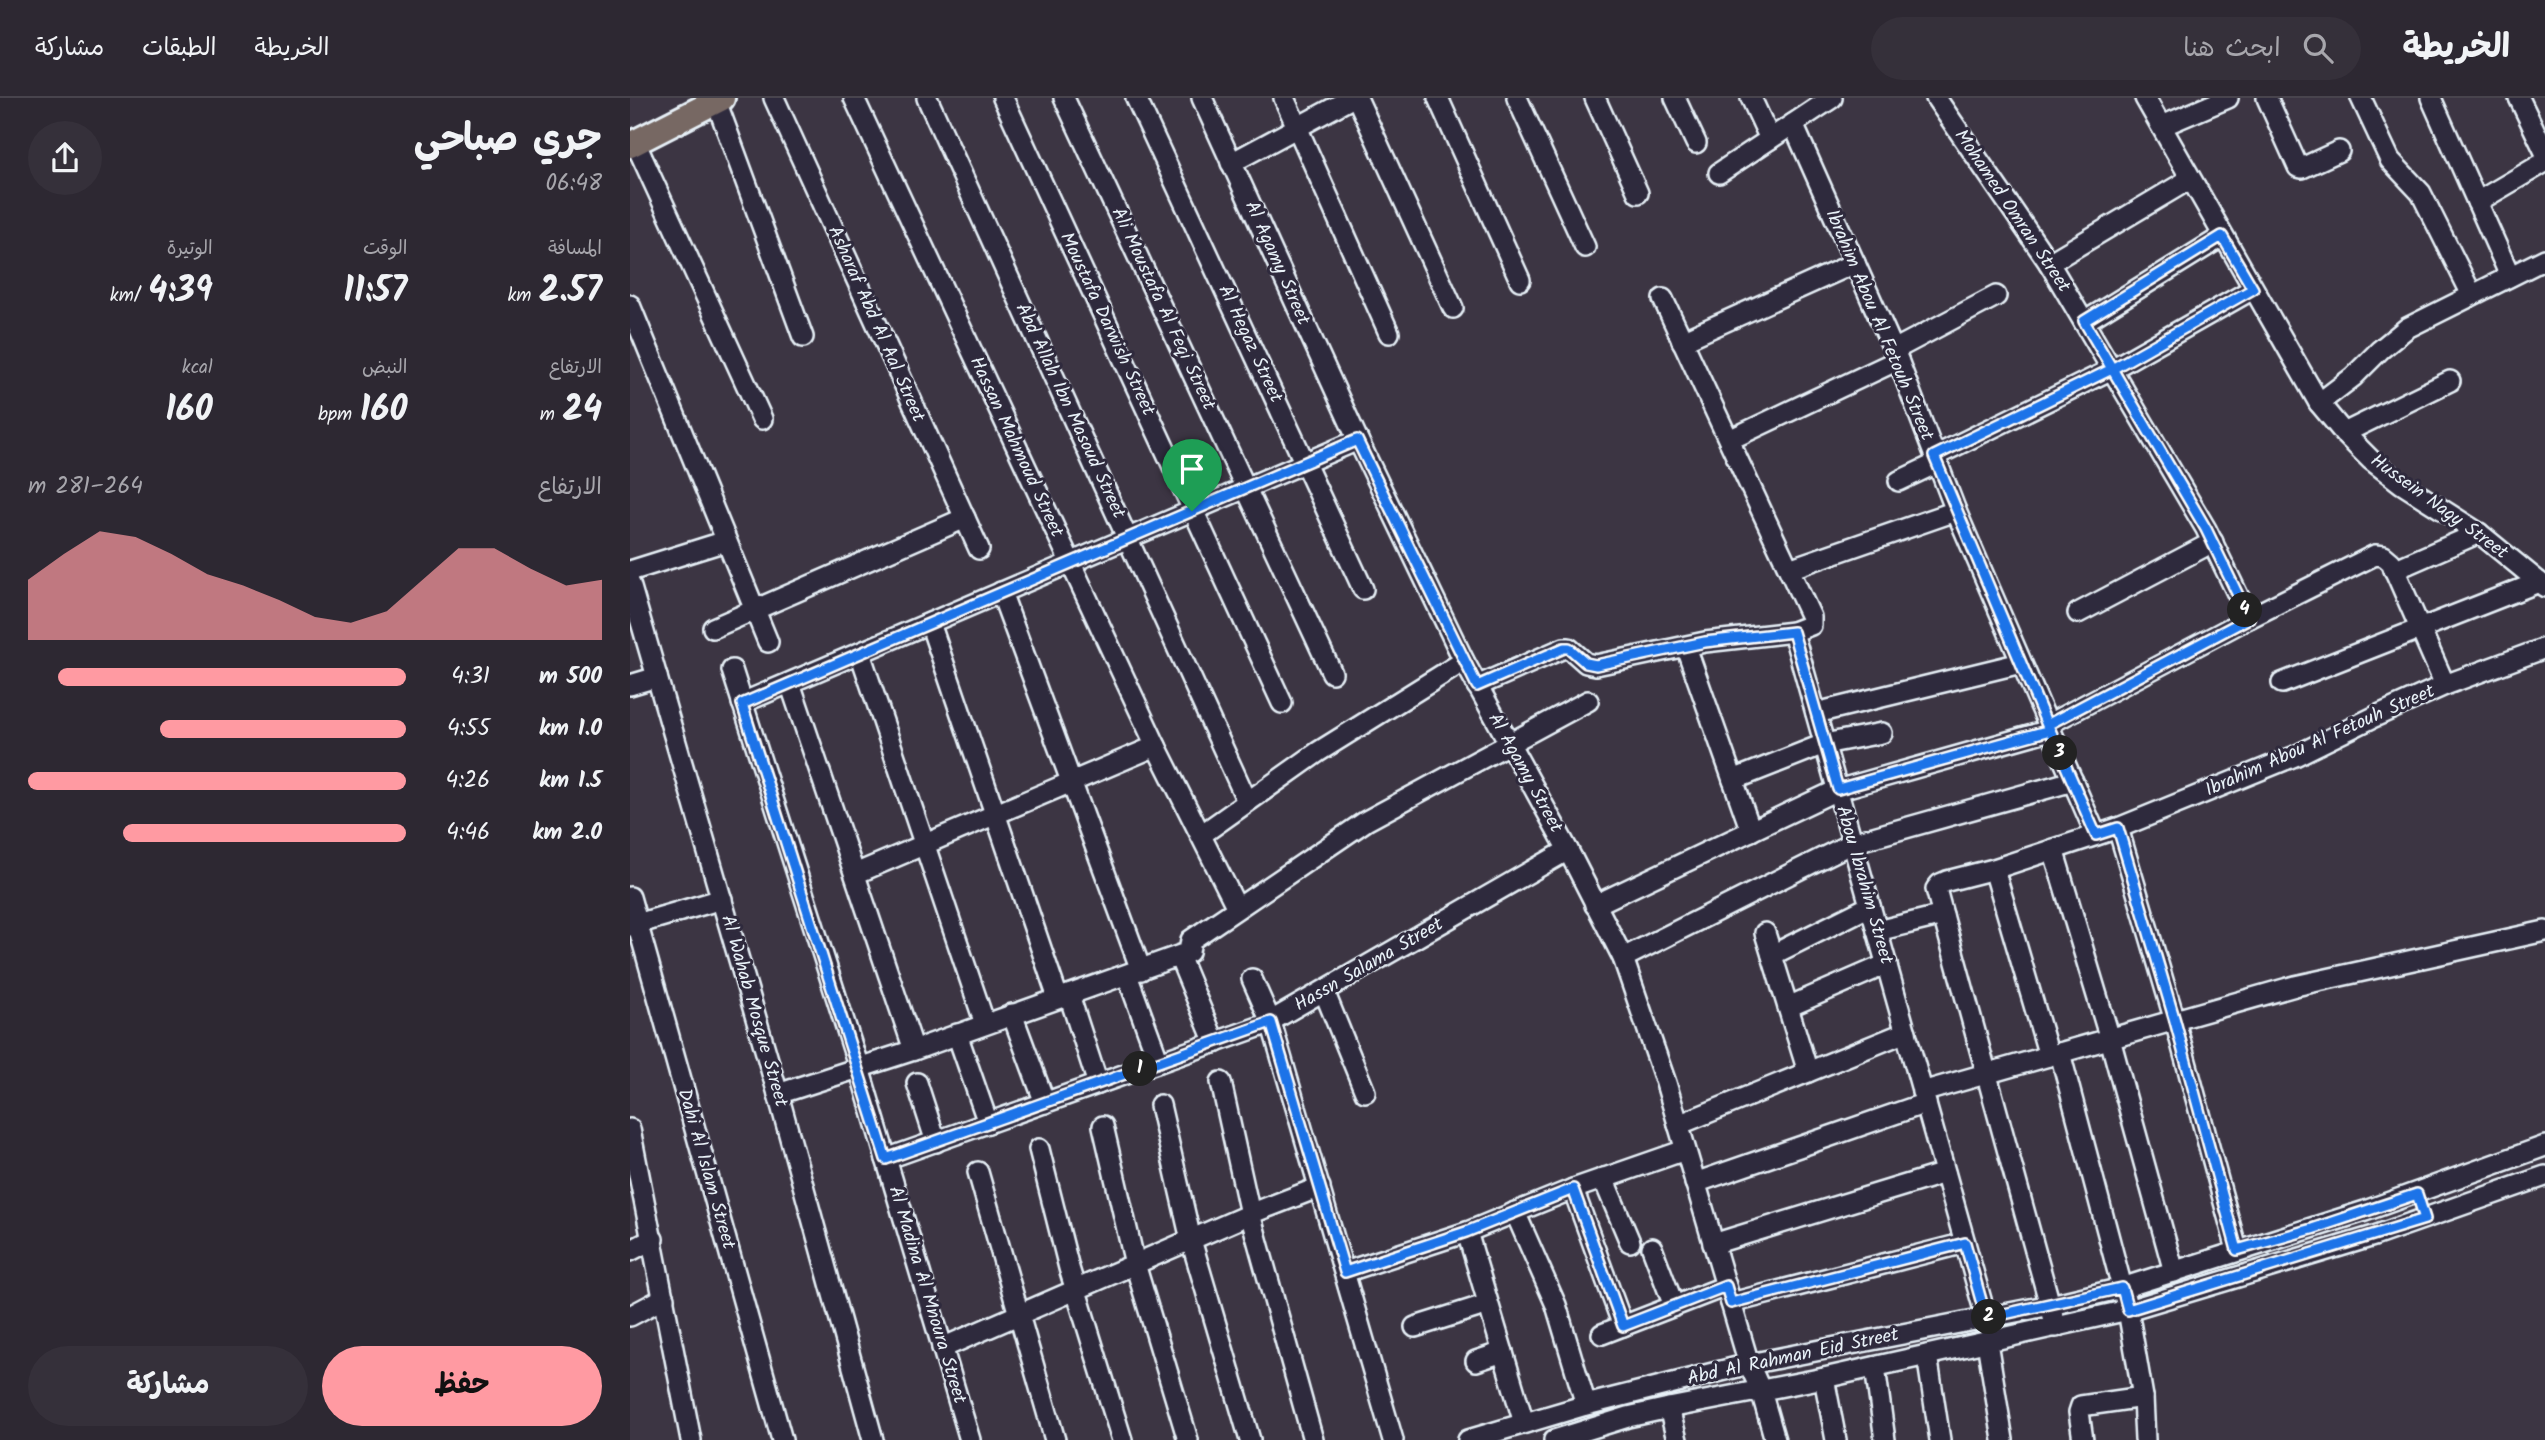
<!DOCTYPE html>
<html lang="ar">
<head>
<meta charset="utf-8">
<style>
  :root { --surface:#2d2832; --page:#35303a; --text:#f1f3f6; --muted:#a7a6ac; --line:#48444d; --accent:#ff9aa2 }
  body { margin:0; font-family:Kalam,"Playpen Sans Arabic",sans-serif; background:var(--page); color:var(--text); direction:rtl; height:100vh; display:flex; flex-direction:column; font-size:26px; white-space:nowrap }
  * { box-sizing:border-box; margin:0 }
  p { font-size:23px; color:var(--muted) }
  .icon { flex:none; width:38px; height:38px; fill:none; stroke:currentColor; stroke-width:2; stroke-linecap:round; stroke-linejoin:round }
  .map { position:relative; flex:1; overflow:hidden; direction:ltr }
  .side { display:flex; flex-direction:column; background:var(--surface); width:630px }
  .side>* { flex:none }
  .pin { position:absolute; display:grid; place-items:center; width:60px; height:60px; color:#fff; margin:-72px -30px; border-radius:50% 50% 50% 0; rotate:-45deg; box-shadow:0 0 7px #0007 }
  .pin .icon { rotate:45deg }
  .km { position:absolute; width:35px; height:35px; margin:-18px; border-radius:50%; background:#222; color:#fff; font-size:19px; line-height:35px; text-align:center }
  .round { display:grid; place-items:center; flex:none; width:74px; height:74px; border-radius:37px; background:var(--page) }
  .head { display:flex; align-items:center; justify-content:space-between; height:119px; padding:0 28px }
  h1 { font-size:38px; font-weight:700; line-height:52px }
  .figures { display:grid; grid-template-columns:repeat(3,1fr); gap:10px; height:119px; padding:7px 28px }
  .figures div { display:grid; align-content:center }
  .figures b { font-size:35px; font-weight:700 }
  .figures small { font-size:19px; font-weight:400 }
  .figures p { font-size:19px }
  .chart { height:196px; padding:14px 28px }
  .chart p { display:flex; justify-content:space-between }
  .chart svg { width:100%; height:126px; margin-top:7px; fill:var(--accent); opacity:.7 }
  .cta { display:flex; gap:14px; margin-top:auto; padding:14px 28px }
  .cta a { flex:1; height:80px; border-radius:42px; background:var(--accent); color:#111; font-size:28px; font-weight:700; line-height:80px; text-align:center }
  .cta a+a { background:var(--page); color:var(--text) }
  ul { padding:0 28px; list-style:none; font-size:23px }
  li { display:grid; grid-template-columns:112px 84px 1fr; align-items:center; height:52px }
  li i { height:18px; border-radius:9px; background:var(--accent) }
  header { display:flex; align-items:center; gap:42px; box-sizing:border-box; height:98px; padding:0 35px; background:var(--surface); border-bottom:2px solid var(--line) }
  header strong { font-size:33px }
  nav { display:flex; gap:38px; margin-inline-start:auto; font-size:24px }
  .search { width:490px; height:63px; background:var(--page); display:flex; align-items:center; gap:18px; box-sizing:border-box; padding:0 24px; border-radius:38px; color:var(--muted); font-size:26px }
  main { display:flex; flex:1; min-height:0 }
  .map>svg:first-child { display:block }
</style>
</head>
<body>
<header>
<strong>الخريطة</strong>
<div class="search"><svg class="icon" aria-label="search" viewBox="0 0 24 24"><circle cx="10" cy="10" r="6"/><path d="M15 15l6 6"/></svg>ابحث هنا</div>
<nav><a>الخريطة</a><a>الطبقات</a><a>مشاركة</a></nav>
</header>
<main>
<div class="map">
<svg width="1915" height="1342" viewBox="0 0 1915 1342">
  <rect width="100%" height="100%" fill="#3c3543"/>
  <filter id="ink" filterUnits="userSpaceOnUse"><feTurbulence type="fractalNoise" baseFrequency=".0143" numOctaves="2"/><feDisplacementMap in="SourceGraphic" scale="14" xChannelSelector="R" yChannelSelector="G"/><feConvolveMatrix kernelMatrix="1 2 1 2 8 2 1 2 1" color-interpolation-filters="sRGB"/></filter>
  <g filter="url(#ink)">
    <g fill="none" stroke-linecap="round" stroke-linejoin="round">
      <defs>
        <g id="minor">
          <polyline points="85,0 173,239"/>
          <polyline points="144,0 349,451"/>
          <polyline points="224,0 526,648 607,810"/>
          <polyline points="297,0 617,703"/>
          <polyline points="373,0 652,605"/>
          <polyline points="434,0 702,575"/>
          <polyline points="506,0 733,491"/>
          <polyline points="572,0 728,342 834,563 938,752 993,860 1036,985 1119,1266 1131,1293 1145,1342"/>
          <polyline points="654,0 759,235"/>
          <polyline points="727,0 823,210"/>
          <polyline points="808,0 890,182"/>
          <polyline points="887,0 955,149"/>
          <polyline points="965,0 1008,95"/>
          <polyline points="1045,0 1066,45"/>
          <polyline points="1121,0 1140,41"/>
          <polyline points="1306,0 1419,165 1576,431 1619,520"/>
          <polyline points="1515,0 1689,305 1714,335 1741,362 1772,386 1849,435 1915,489"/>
          <polyline points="1637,0 1668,69 1672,70 1709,53"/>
          <polyline points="1731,0 1760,62 1791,95 1842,197"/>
          <polyline points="1801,0 1880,178"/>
          <polyline points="1889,0 1915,54"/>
          <polyline points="1163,26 1268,262 1326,413 1466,737"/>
          <polyline points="1532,28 1598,0"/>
          <polyline points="5,44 132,321"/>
          <polyline points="601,65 722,0"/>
          <polyline points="1089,75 1202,0"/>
          <polyline points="1847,104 1915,64"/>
          <polyline points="1419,165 1560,81"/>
          <polyline points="0,207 138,544"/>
          <polyline points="1454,224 1593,138"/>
          <polyline points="1052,243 1225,165"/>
          <polyline points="1264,252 1366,198"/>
          <polyline points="1689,305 1723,279 1750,252 1777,230 1915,161"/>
          <polyline points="1714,335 1820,283"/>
          <polyline points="1099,342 1268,262"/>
          <polyline points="1305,358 1482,271 1623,191"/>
          <polyline points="1269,383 1307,365"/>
          <polyline points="1159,471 1326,413"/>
          <polyline points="1764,472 1849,435"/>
          <polyline points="0,473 96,443"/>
          <polyline points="0,486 148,996 243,1342"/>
          <polyline points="371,494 511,872"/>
          <polyline points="1448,515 1583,444"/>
          <polyline points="300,525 428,900"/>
          <polyline points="83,530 335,420"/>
          <polyline points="1163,534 1359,1230"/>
          <polyline points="1056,549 1121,733"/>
          <polyline points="230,555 355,926"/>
          <polyline points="102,572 229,970 340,1342"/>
          <polyline points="160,585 284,952"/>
          <polyline points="1652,585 1909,484"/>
          <polyline points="0,587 27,579"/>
          <polyline points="847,588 934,550 939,550 956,565 966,567 1075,544 1163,534 1181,527 1181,519 1033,201"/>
          <polyline points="112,605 728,342"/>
          <polyline points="1186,615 1391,565"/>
          <polyline points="1417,627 1619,520 1745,457 1754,458 1761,464 1815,587"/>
          <polyline points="1103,682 1194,646 1252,635"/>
          <polyline points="1488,730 1545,923 1607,1152"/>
          <polyline points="571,737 688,654 834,563"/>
          <polyline points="1423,751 1480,941 1544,1174"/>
          <polyline points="1364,771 1419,958"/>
          <polyline points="225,776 526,648"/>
          <polyline points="0,799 152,1342"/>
          <polyline points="965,807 1207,692 1420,632"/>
          <polyline points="0,828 92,801"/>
          <polyline points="1247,833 1313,817"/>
          <polyline points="1135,835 1178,974"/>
          <polyline points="1142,857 1240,808"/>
          <polyline points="549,858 585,945"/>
          <polyline points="993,860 1222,745 1443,683"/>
          <polyline points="497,877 529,964"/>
          <polyline points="622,881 641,924 763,1342"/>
          <polyline points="694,893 735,994"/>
          <polyline points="439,897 468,986"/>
          <polyline points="1158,909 1257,866"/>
          <polyline points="382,916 415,1005"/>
          <polyline points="327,936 358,1025"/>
          <polyline points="1430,955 1498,1212 1513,1299 1515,1342"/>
          <polyline points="591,984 620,1116 683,1342"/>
          <polyline points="287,985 306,1044"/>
          <polyline points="1292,994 1665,888 1915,833"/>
          <polyline points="148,996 284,952 559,854 561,842 736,723 958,603"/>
          <polyline points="530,1007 561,1142 620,1342"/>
          <polyline points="1048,1027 1276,934"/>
          <polyline points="473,1028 505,1166 558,1342"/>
          <polyline points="0,1031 61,1342"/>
          <polyline points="409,1051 439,1170 492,1342"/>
          <polyline points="256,1061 634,927 938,752"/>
          <polyline points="348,1074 425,1342"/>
          <polyline points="973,1080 1000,1144"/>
          <polyline points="1065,1085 1296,1005"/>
          <polyline points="943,1091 993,1228"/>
          <polyline points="885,1114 926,1207 956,1307"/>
          <polyline points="837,1134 894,1325"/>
          <polyline points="1083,1146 1315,1075"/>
          <polyline points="1022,1150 1044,1208"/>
          <polyline points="0,1153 23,1141"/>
          <polyline points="715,1174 837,1134 943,1091 1055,1052"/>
          <polyline points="1101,1205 1335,1145"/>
          <polyline points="0,1218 34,1200"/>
          <polyline points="785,1229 858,1206"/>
          <polyline points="1426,1229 1313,817 1306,791 1310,786 1317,783 1364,771 1488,730 1665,658 1744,619 1815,587 1915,550"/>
          <polyline points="972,1236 1096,1188"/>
          <polyline points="1357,1244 1373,1342"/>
          <polyline points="312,1250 620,1116 690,1089"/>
          <polyline points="1297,1257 1310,1342"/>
          <polyline points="846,1263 873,1254"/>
          <polyline points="1245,1269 1255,1342"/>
          <polyline points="1194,1280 1206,1342"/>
          <polyline points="1039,1310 1047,1342"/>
          <polyline points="838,1342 956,1307 1119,1266 1421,1207 1492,1190 1735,1113 1915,1048"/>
          <polyline points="924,1342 998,1319 1039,1310 1194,1280 1498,1212 1744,1138 1915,1078"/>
          <polyline points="1453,1342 1449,1314 1451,1308 1513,1299"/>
        </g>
        <polyline id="major" points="0,47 92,0"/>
      </defs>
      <use href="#minor" stroke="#e8f1f8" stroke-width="24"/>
      <use href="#major" stroke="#e8f1f8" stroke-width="30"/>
      <use href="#minor" stroke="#2f2a3d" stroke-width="19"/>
      <use href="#major" stroke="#776864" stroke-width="24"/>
    </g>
  </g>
  <g fill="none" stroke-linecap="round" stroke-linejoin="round" filter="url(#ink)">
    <defs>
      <polyline id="route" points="562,413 112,606 256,1061 641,924 715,1174 836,1134 943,1091 993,1228 1096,1188 1101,1205 1335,1145 1356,1220 1492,1190 1498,1212 1795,1121 1787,1096 1682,1131 1607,1152 1545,923 1488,730 1466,737 1420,632 1417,627 1304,358 1482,271 1623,191 1592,138 1454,223 1576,431 1619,520 1417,627 1420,632 1208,691 1163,534 1075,544 966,567 956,565 939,550 934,550 847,588 727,342 562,413"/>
    </defs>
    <use href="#route" stroke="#fff" stroke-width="14"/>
    <use href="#route" stroke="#1a73e8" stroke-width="9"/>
  </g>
  <g text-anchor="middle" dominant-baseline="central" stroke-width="6" stroke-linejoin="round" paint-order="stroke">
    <g font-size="19" fill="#e8f1f8" stroke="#2f2a3d">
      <text transform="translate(1382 113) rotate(56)">Mohamed Omran Street</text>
      <text transform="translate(647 165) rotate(66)">Al Agamy Street</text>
      <text transform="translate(533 211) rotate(65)">Ali Moustafa Al Feqi Street</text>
      <text transform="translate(246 226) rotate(66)">Asharaf Abd Al Aal Street</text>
      <text transform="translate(477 226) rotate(65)">Moustafa Darwish Street</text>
      <text transform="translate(1249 227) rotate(67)">Ibrahim Abou Al Fetouh Street</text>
      <text transform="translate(620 246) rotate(65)">Al Hegaz Street</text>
      <text transform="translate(440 313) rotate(65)">Abd Allah Ibn Masoud Street</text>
      <text transform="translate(386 349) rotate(65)">Hassan Mahmoud Street</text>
      <text transform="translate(1809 409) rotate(36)">Hussein Nagy Street</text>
      <text transform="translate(1690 643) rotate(-24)">Ibrahim Abou Al Fetouh Street</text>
      <text transform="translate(895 675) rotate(61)">Al Agamy Street</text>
      <text transform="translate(1234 787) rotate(74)">Abou Ibrahim Street</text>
      <text transform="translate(739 867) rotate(-30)">Hassn Salama Street</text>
      <text transform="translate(124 913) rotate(74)">Al Wahab Mosque Street</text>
      <text transform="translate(76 1071) rotate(74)">Dahi Al Islam Street</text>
      <text transform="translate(297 1197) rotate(73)">Al Madina Al Mnoura Street</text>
      <text transform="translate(1163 1259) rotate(-12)">Abd Al Rahman Eid Street</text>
    </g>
  </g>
</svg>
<div class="pin" style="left:562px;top:413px;background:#1e9e55"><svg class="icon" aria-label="arrive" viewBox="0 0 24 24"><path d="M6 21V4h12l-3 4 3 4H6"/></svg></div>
<b class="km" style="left:510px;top:971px">1</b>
<b class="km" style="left:1359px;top:1219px">2</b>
<b class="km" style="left:1430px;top:655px">3</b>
<b class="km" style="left:1615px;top:512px">4</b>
</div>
<section class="side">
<div class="head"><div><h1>جري صباحي</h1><p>06:48</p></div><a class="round"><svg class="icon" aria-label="share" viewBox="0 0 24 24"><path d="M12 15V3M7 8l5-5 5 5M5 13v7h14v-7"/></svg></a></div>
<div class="figures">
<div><p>المسافة</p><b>2.57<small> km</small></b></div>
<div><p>الوقت</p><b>11:57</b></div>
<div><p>الوتيرة</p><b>4:39<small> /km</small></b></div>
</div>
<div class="figures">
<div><p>الارتفاع</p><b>24<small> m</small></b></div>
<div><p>النبض</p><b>160<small> bpm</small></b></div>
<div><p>kcal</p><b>160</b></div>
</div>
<div class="chart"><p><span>الارتفاع</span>264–281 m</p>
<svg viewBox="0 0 160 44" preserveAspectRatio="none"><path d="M0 44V23L10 14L20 6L30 8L40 14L50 21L60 25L70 30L80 36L90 38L100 34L110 23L120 12L130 12L140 19L150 25L160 23V44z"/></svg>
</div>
<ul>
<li><b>500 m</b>4:31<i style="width:92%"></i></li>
<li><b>1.0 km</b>4:55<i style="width:65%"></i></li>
<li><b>1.5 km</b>4:26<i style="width:100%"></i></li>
<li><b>2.0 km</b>4:46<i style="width:75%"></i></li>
</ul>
<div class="cta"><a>حفظ</a><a>مشاركة</a></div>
</section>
</main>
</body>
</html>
